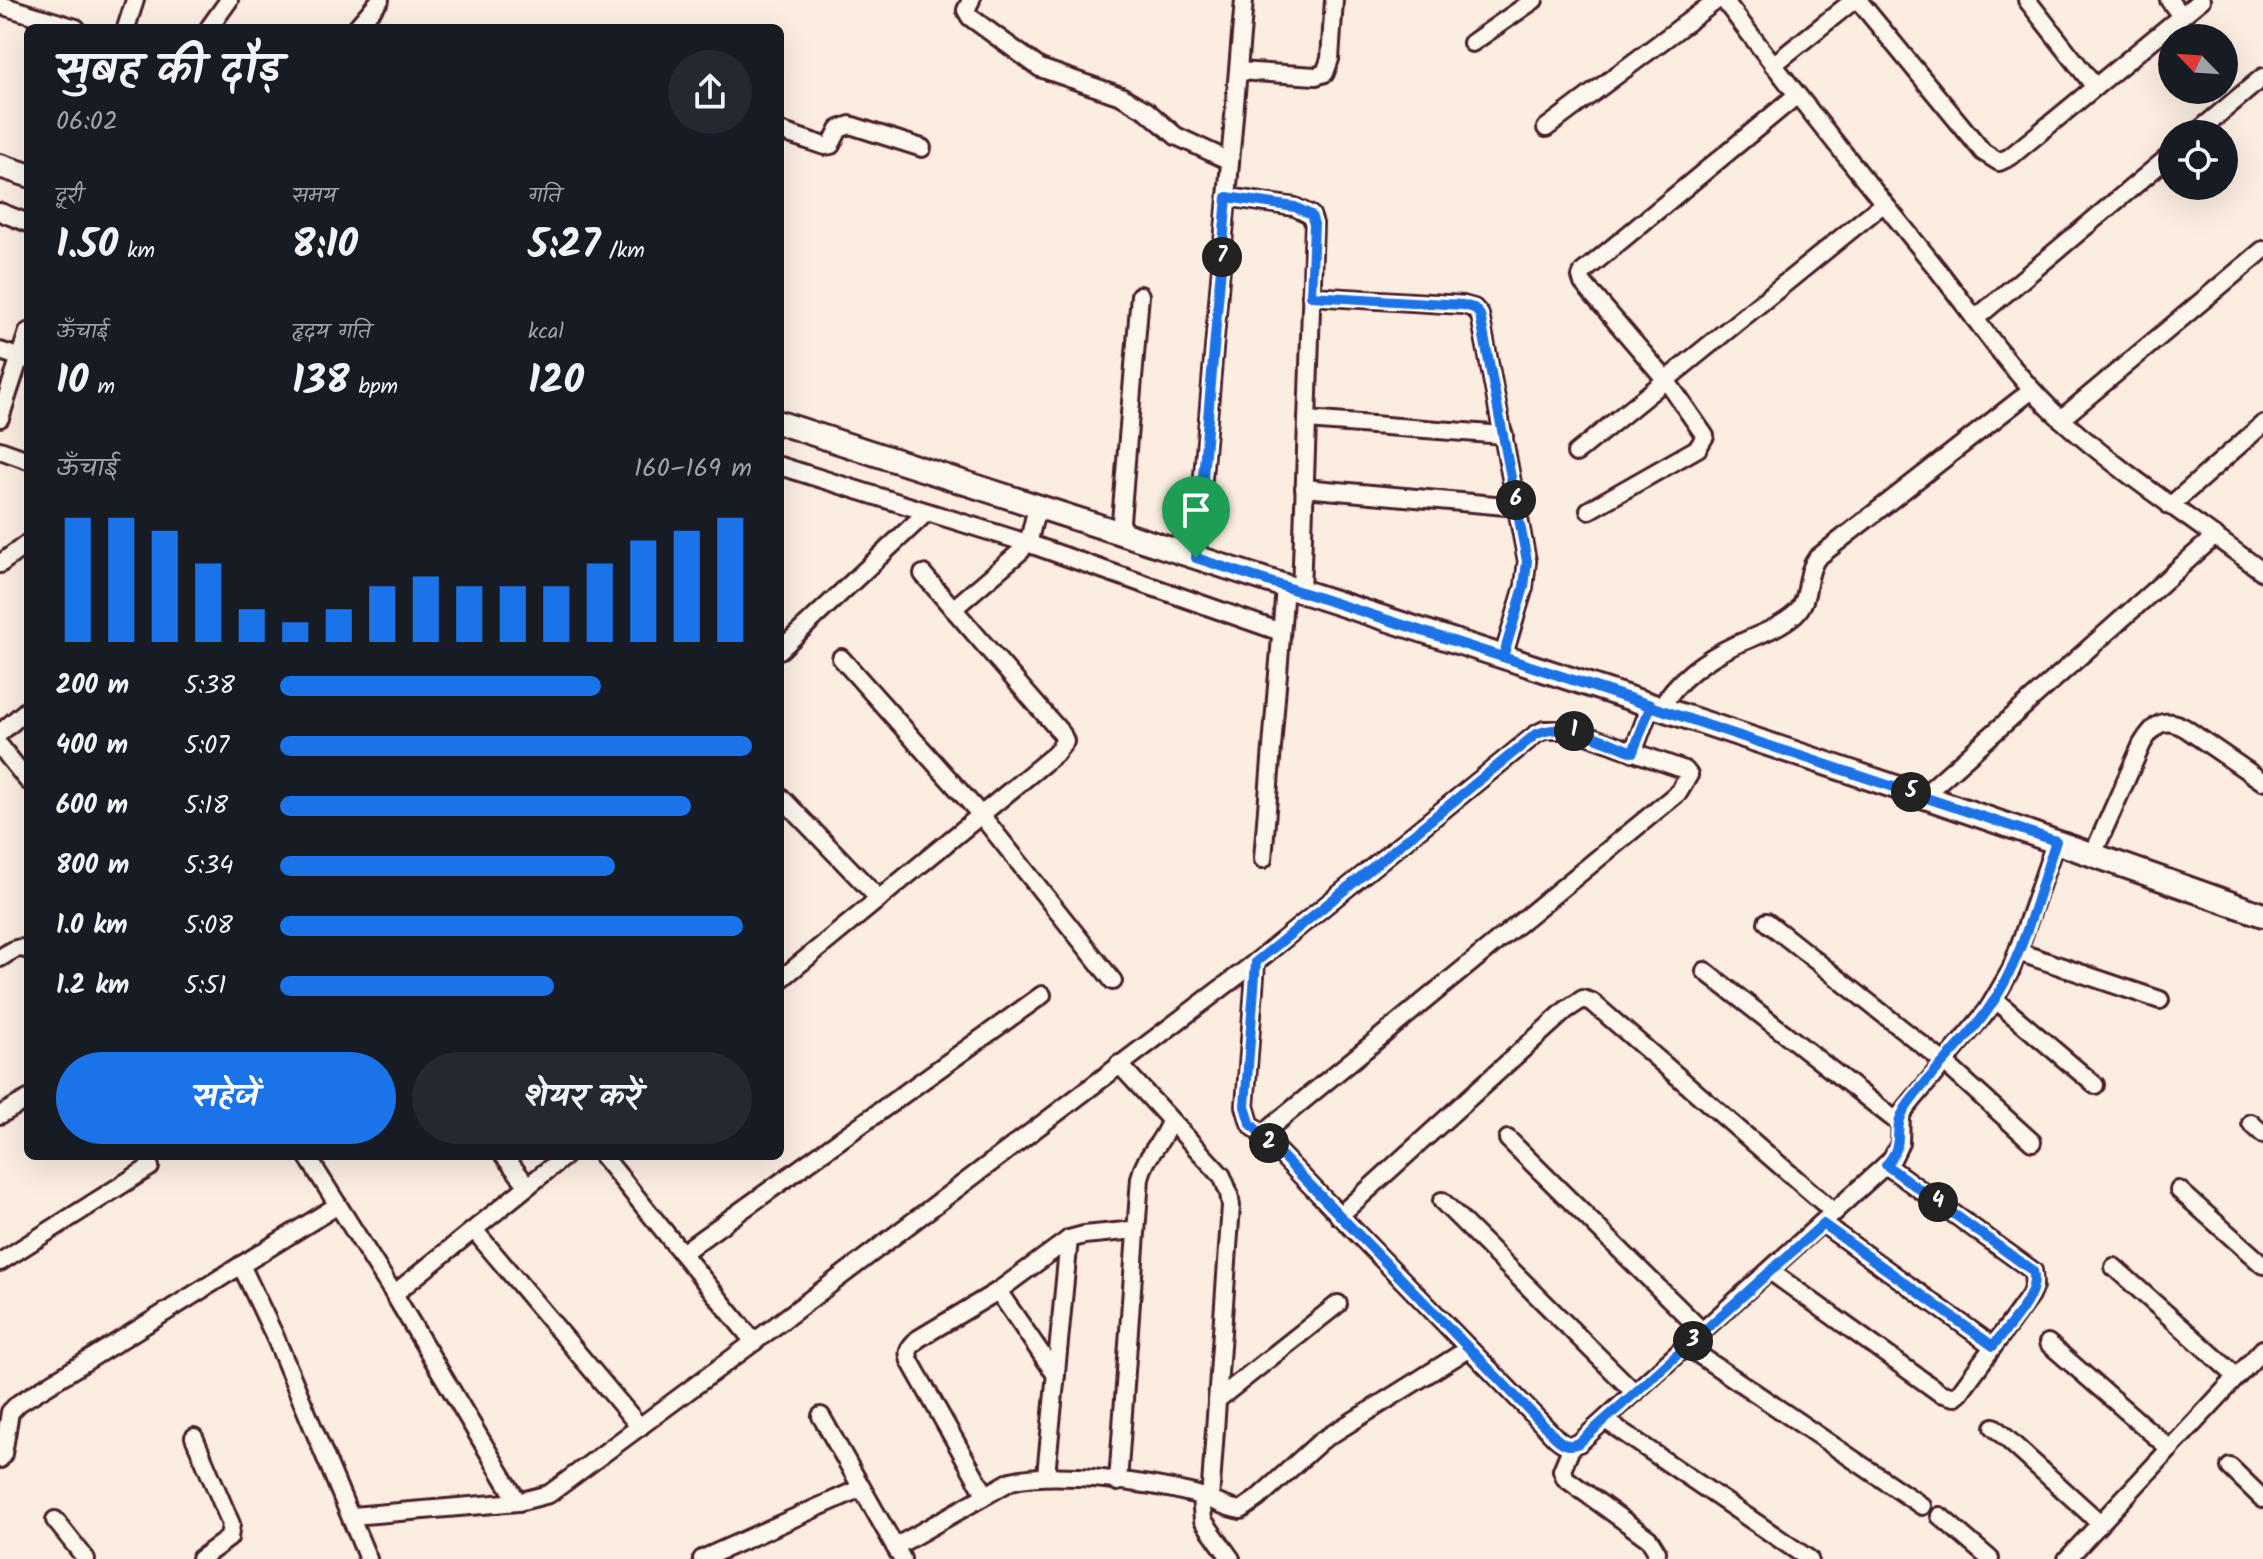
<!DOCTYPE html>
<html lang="hi">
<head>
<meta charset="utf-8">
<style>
  :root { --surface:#171b24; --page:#242831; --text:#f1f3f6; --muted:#9ea1a6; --accent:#1a73e8 }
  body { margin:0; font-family:Kalam,"Playpen Sans Deva",sans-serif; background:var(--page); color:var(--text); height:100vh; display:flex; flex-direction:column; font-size:30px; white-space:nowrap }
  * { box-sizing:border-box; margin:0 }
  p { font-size:26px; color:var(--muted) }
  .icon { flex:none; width:44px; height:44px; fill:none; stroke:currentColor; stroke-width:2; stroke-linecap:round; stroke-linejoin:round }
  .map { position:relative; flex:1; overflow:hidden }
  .details { position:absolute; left:24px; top:24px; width:760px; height:1136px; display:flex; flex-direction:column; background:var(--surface); border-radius:12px; box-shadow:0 8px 32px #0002 }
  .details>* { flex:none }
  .needle { width:52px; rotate:295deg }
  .tools { position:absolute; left:2158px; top:24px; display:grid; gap:16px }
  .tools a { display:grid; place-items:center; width:80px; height:80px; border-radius:50%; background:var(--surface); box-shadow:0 8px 32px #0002; font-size:40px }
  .pin { position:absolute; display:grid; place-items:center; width:68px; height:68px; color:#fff; margin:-82px -34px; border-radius:50% 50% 50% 0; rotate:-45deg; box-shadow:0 0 8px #0007 }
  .pin .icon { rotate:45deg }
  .km { position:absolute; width:40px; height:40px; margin:-20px; border-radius:50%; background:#222; color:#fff; font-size:22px; line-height:40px; text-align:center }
  .round { display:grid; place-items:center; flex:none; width:84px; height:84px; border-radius:42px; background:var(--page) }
  .overview { display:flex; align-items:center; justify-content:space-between; height:136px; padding:0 32px }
  h1 { font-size:44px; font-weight:600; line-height:60px }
  .metrics { display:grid; grid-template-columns:repeat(3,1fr); gap:12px; height:136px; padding:8px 32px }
  .metrics div { display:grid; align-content:center }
  .metrics b { font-size:40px; font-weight:600 }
  .metrics small { font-size:22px; font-weight:400 }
  .metrics p { font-size:22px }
  .chart { height:224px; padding:16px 32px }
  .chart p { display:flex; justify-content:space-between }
  .chart svg { width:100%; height:144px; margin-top:8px; stroke:var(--accent); stroke-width:6 }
  .cta { display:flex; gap:16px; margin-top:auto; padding:16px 32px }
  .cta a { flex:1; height:92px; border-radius:48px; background:var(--accent); color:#fff; font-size:32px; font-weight:600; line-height:92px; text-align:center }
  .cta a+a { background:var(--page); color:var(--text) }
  ul { padding:0 32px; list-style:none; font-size:26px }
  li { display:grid; grid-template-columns:128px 96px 1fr; align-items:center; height:60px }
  li i { height:20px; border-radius:10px; background:var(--accent) }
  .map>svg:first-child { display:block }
</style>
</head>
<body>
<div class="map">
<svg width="2263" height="1559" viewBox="0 0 2263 1559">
  <rect width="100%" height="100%" fill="#fbede0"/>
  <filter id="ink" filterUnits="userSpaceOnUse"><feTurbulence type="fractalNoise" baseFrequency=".0125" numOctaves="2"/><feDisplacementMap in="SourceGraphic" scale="16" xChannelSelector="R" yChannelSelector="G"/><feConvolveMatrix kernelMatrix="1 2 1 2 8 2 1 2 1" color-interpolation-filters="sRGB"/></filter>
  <g filter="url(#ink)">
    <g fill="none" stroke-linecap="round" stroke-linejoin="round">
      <defs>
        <g id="street">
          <polyline points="971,0 966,10 970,17 1040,68 1121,96 1147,111 1176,136 1230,161"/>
          <path d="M1724,0C1793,92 1866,181 1938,270C1978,321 2013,375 2061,419C2124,476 2196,521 2263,572"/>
          <polyline points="1858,0 1983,152 1999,162 2010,157 2201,0"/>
          <polyline points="2027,0 2095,87"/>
          <polyline points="2169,0 2181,16"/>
          <polyline points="0,5 76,28"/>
          <polyline points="126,28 135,0"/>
          <polyline points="209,28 229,0"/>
          <polyline points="356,28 380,0"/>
          <polyline points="1472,43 1534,0"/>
          <polyline points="1773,65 1854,0"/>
          <polyline points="1238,71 1316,76 1325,73 1330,59 1334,0"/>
          <polyline points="1546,128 1717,0"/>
          <polyline points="780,131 825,146 831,145 839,129 850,125 922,148"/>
          <polyline points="2195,134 2263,77"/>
          <polyline points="1227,197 1295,207 1311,215 1314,224 1301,592"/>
          <polyline points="0,212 28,223"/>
          <polyline points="1311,296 1463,305 1474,308 1480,315 1527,561 1524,587 1503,657"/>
          <polyline points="1975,319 2172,154"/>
          <polyline points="0,351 28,360"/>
          <polyline points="0,418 28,332"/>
          <polyline points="2061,419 2263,250"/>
          <polyline points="1307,420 1504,435"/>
          <polyline points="0,450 28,460"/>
          <polyline points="1576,453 1884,203"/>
          <polyline points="780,466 1027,543 1281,632"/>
          <polyline points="1304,488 1517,507"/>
          <polyline points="2170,506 2263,424"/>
          <polyline points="1589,510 1698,448 1705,436 1666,380 1583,283 1581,277 1583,272 1797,95"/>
          <polyline points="1120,533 1140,295"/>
          <polyline points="1196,558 1244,0"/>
          <polyline points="0,564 28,543"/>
          <polyline points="953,609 1021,551 1030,536 1037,507"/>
          <polyline points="780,650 927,512"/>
          <polyline points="841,658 981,815 1113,981"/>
          <path d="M1661,709C1674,681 1707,658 1735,645C1755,636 1778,629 1795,614C1812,598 1804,575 1817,558L2032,390"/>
          <polyline points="0,733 28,709"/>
          <polyline points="0,746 28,781"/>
          <polyline points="1633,752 1651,705"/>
          <polyline points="780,796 879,899"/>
          <polyline points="1923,796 2215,536"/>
          <path d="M2093,854L2142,744C2154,724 2164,716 2185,728L2262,781"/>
          <polyline points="1263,859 1285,587"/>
          <polyline points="1767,922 1945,1063 2032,1142"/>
          <polyline points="2018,952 2160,1000"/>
          <path d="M0,958C10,952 17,945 28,950"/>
          <path d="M1256,962L1245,1106L1250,1123L1556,1438C1564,1445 1569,1447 1579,1443L1892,1159L1900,1143L1901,1114L1987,1011L2011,970L2056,841"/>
          <polyline points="1705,971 1899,1123"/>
          <polyline points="780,980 1055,754 1065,741 1062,734 923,574"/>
          <polyline points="1995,1000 2095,1085"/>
          <polyline points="1119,1064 1222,1176 1229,1193 1231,1206 1210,1500"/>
          <polyline points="0,1115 28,1099"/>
          <polyline points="2251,1123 2263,1134"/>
          <polyline points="1508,1139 1703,1332"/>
          <polyline points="307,1156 394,1294 518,1502"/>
          <polyline points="504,1156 528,1186"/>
          <polyline points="603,1156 754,1342"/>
          <polyline points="2179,1190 2263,1265"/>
          <polyline points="1442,1201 1635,1393"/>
          <polyline points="1339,1216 1566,1010 1583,999 1592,1002 1835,1213"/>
          <polyline points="1823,1224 1993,1346"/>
          <polyline points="474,1230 640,1427"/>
          <polyline points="682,1253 1042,995"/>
          <polyline points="0,1262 150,1167"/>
          <polyline points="241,1265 276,1339 368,1559"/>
          <polyline points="2114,1267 2237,1377"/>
          <polyline points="1770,1271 1940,1393 1954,1397 1960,1392 2030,1296 2034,1286 2033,1271 1886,1165"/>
          <polyline points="998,1291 1056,1375"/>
          <polyline points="394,1294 565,1156"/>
          <polyline points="2048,1343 2170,1449"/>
          <polyline points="1686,1346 1922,1506"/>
          <polyline points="1217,1400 1338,1304"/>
          <polyline points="821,1416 902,1559"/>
          <polyline points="1605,1420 1809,1559"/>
          <polyline points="1994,1427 2100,1523"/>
          <polyline points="194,1437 231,1524 229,1538 200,1559"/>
          <polyline points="1572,1446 1562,1470 1565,1478 1649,1539 1657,1552 1655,1559"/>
          <polyline points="0,1459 3,1454 10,1412 19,1403 338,1205"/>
          <polyline points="2230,1467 2263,1499"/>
          <polyline points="1046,1475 1069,1239"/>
          <path d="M1118,1482L1140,1178C1145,1155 1163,1143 1170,1121"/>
          <path d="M985,1494L910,1361C906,1350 910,1347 918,1339L998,1291L1069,1239L1084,1235L1136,1230"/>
          <polyline points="1201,1496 1203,1520 1231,1559"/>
          <polyline points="352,1516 518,1502 549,1494 754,1342 1256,962 1535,735 1544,730 1572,730 1685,770 1689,775 1679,792 1261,1135"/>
          <polyline points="1940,1516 1990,1559"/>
          <polyline points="55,1520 86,1559"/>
          <path d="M895,1547L1011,1481C1056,1470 1148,1482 1194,1494C1210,1498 1224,1508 1241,1510L1257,1499L1321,1441L1468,1349"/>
          <polyline points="702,1559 861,1488"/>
          <polyline points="2067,1559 2263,1349"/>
        </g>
        <g id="secondary">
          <polyline points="0,166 28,175"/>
          <path d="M780,423C1275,584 1773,739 2263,915"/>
        </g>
      </defs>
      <use href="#street" stroke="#4a1f2b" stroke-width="22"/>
      <use href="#secondary" stroke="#4a1f2b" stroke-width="28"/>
      <use href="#street" stroke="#fbf7ec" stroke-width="16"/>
      <use href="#secondary" stroke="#fbf7ec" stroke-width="22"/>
    </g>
  </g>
  <g fill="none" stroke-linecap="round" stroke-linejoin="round" filter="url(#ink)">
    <defs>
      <path id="route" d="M1196,558L1651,705L1633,752C1604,741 1565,719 1535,735L1256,962L1245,1106L1250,1123L1556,1438C1564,1445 1569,1447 1579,1443L1823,1224L1993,1346C2008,1326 2040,1296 2033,1271L1886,1165C1907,1143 1891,1129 1905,1109C1928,1074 1963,1046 1987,1011C2023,961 2036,898 2056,841C1872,779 1688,717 1503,657L1524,587L1527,561L1480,315L1474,308L1463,305L1311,296L1314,224L1311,215L1295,207L1227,197L1196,558"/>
    </defs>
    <use href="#route" stroke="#fff" stroke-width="16"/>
    <use href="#route" stroke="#1a73e8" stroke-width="10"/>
  </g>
</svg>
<div class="tools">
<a><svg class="needle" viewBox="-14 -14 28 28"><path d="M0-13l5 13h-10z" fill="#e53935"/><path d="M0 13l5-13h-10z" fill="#9ea1a6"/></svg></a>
<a><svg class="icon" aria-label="locate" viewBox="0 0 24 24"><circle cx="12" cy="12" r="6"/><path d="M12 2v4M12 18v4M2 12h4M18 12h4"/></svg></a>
</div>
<div class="pin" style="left:1196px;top:558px;background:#1e9e55"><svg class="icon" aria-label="arrive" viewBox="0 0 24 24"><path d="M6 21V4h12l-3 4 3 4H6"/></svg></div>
<b class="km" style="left:1574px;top:731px">1</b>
<b class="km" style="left:1269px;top:1143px">2</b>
<b class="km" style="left:1693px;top:1341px">3</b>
<b class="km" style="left:1938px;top:1202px">4</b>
<b class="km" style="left:1911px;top:792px">5</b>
<b class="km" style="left:1516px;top:500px">6</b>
<b class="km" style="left:1222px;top:257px">7</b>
<section class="details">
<div class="overview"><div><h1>सुबह की दौड़</h1><p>06:02</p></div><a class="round"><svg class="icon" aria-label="share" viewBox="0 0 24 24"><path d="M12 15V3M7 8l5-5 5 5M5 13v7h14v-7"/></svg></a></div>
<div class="metrics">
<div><p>दूरी</p><b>1.50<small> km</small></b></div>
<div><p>समय</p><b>8:10</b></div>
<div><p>गति</p><b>5:27<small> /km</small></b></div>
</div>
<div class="metrics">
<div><p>ऊँचाई</p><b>10<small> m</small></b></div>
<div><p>हृदय गति</p><b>138<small> bpm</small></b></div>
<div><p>kcal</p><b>120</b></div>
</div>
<div class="chart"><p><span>ऊँचाई</span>160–169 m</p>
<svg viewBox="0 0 160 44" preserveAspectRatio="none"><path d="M5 44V6M15 44V6M25 44V10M35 44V20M45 44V34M55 44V38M65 44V34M75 44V27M85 44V24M95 44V27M105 44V27M115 44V27M125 44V20M135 44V13M145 44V10M155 44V6"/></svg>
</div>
<ul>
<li><b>200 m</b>5:38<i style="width:68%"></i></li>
<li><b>400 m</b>5:07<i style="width:100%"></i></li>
<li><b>600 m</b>5:18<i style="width:87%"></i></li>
<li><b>800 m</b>5:34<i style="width:71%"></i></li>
<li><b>1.0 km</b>5:08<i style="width:98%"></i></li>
<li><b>1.2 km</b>5:51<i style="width:58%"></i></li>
</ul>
<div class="cta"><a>सहेजें</a><a>शेयर करें</a></div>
</section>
</div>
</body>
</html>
